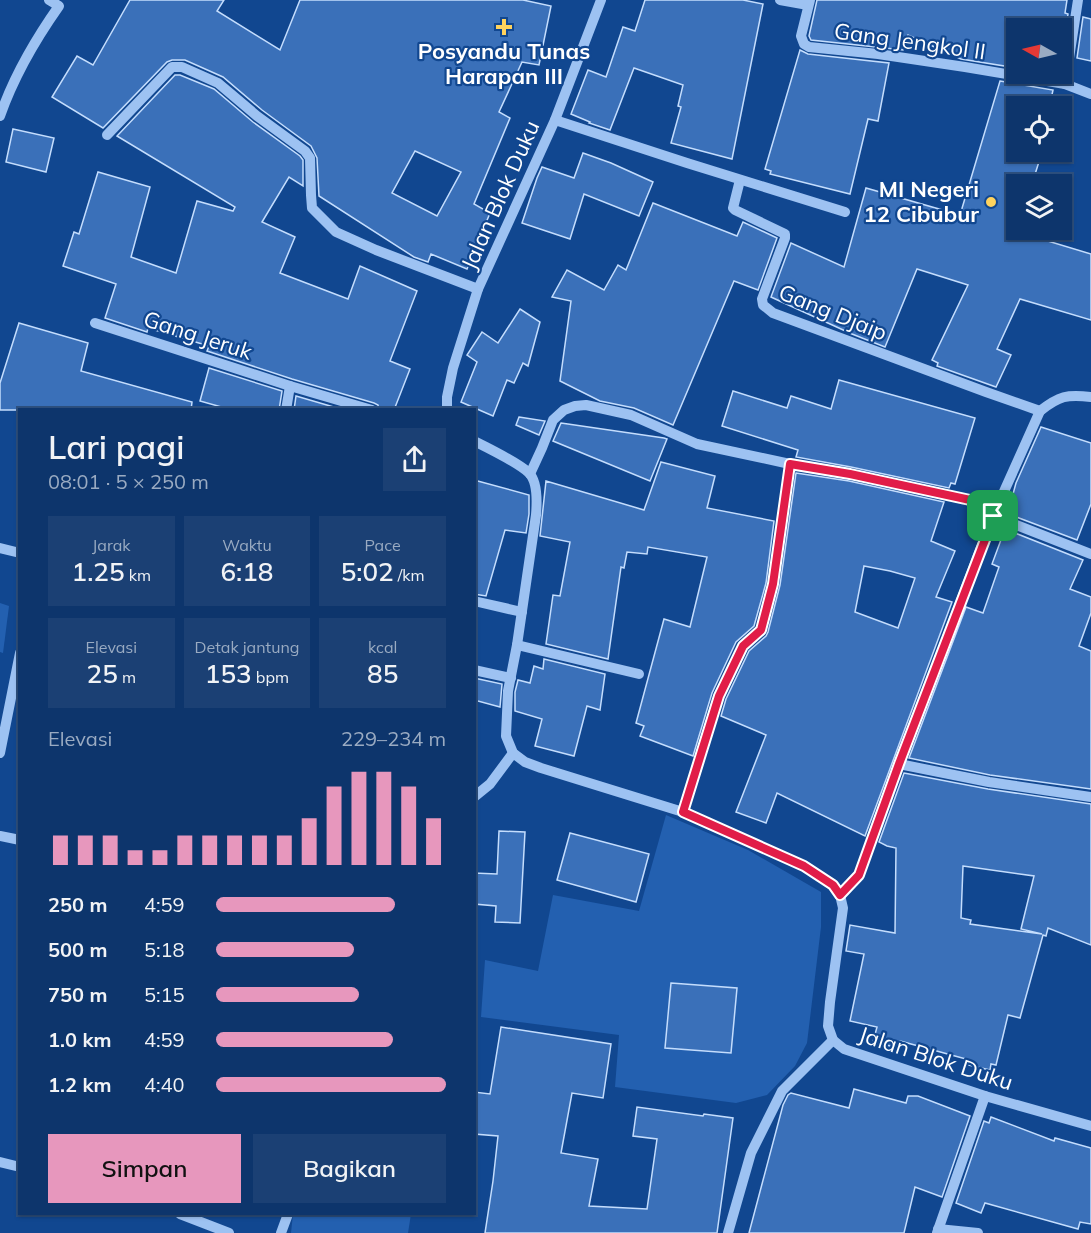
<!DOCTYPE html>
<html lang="id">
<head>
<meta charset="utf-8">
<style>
  :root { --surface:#0d356c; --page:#1b4074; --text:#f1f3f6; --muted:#9aabc2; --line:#2d507f; --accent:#e797bd }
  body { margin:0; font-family:Mulish,sans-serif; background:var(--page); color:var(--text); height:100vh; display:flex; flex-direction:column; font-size:22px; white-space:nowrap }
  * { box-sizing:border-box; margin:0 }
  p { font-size:20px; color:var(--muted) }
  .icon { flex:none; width:33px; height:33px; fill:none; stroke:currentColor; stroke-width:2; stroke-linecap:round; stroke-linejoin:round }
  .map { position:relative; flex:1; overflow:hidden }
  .sheet { position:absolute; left:18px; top:408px; width:458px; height:807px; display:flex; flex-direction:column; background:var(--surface); border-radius:0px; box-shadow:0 2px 4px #0004,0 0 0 2px var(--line) }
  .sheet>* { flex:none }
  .needle { width:39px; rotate:278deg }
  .tools { position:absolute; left:1006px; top:18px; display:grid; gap:12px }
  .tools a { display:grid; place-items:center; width:66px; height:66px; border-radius:0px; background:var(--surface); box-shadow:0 2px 4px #0004,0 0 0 2px var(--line); font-size:30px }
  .pin { position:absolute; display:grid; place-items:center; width:51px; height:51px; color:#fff; margin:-26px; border-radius:12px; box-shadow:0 3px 9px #0006 }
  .round { display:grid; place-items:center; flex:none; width:63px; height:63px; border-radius:0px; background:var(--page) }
  .overview { display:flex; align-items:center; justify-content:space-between; height:102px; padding:0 30px }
  h1 { font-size:33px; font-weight:600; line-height:45px }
  .stats { display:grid; grid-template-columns:repeat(3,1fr); gap:9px; height:102px; padding:6px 30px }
  .stats div { display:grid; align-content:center; border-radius:0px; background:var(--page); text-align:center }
  .stats b { font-size:26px; font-weight:600 }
  .stats small { font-size:16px; font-weight:400 }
  .stats p { font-size:16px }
  .chart { height:168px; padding:12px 30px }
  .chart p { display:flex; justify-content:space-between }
  .chart svg { width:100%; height:108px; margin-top:6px; stroke:var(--accent); stroke-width:6 }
  .primary-button { display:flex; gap:12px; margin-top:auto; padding:12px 30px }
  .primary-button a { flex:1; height:69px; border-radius:0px; background:var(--accent); color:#111; font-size:24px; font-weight:600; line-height:69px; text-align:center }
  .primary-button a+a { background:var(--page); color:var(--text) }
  ul { padding:0 30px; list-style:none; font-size:20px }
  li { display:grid; grid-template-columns:96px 72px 1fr; align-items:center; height:45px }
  li i { height:15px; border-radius:8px; background:var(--accent) }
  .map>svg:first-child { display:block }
</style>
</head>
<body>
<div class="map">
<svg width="1091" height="1233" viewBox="0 0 1091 1233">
  <rect width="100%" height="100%" fill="#114790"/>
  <g fill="#2360b0">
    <polygon points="0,603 9,606 3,653 0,652"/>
    <polygon points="666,815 748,850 821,892 821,927 807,1043 795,1066 767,1095 736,1103 615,1087 619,1035 481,1017 485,960 538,971 553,895 639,911"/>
    <polygon points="293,1214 411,1214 408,1233 291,1233"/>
  </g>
  <g fill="#3a70b9" stroke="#c4ddfd" stroke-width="1.5" fill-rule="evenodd">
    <path d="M130,0H224L217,11L280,50L300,0H523L551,6L539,65L522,62L499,112L510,118L474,204L490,213L467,269L431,254L428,262L414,257L319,196L317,158L311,146L262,110L223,77L185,60H172L167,62L103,128L52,97L77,56L93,65ZM415,151L461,172L437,216L392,193Z"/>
    <polygon points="645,0 743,0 763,4 732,159 671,143 681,107 678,106 683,85 634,68 610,130 589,123 590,122 571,114 588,70 606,77 623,27 635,31"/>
    <polygon points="817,0 1067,0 1065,13 1068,14 1062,54 1062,28 1017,28 1017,68 961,59 908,35 903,50 811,40 809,36"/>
    <polygon points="1083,17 1091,19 1091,61 1077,58"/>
    <polygon points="800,50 808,54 889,63 878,121 868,119 850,194 770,174 771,171 765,169"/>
    <polygon points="175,75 180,75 214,89 253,122 300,156 303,160 303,186 289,177 262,222 295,237 280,273 348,299 360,266 417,291 390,361 410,369 394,410 379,410 378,405 374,403 292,379 207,351 209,346 148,328 147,332 105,318 116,284 63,266 74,232 79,234 98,172 150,187 131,257 176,273 197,201 233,211 235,207 117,136"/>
    <polygon points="1000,81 1053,90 1050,104 1055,105 1055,106 1017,106 1017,152 1042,152 1032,184 1017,184 1017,230 1019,230 1018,232 1091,254 1091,320 1020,299 997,349 1011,355 996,387 937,366 938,363 932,360 968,285 917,269 885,347 852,334 771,297 791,243 844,267 866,188 960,215"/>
    <polygon points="13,129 54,138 46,172 6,162"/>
    <polygon points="583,153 611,163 653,182 639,216 584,194 570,239 522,223 537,178 542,167 574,178"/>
    <polygon points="653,203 737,236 743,222 777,238 758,290 734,281 673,425 634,408 600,401 560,381 571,301 552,297 567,270 604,290 618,265 626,270"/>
    <polygon points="520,309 540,322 528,366 523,363 514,383 507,380 493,416 461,402 477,362 467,355 482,332 498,343"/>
    <polygon points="19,323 88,343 81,371 192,402 191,410 0,410 0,383"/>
    <polygon points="209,368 282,391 279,410 232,410 200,401"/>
    <polygon points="839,380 975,418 955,484 951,483 949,488 851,467 796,457 798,450 722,426 733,391 787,408 791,396 831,409"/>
    <polygon points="296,396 344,410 294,410"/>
    <polygon points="519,417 545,421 539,435 516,425"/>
    <polygon points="561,423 664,438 667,439 650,481 553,441"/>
    <polygon points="1041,427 1091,443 1091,504 1077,540 1011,515 1014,506 1010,505 1016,483"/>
    <polygon points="661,462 715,476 707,508 774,521 766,583 754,626 736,642 712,693 693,756 640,736 644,726 636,723 664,619 690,627 707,557 648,547 647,554 627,552 624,568 621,567 608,659 546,644 553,595 560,596 570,542 540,536 546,481 644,510"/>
    <path d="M796,473L849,481L944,502L931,541L955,551L936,597L952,602L865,836L777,793L766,823L736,812L766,735L721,716L726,699L749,651L766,636L768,632L780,585ZM864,566L890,571L915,578L898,628L855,612Z"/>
    <polygon points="474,480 529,495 529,514 526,533 505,530 486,596 474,594"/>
    <polygon points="1005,529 1083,560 1070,589 1091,597 1091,613 1079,646 1091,651 1091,789 990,775 909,758 966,607 983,613 999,567 992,564"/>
    <polygon points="544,659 605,674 600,710 587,706 574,756 535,746 542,719 515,711 515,692 518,680 530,683 534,666 543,669"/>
    <polygon points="474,678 502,684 500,707 474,700"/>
    <path d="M904,773L988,789L1091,804V945L1048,928L1046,936L1043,935L1020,1018L1008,1015L996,1065L991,1064L990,1070L964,1064L966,1059L900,1041L899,1048L873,1042L877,1027L850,1021L864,954L846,951L850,925L895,933L896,848L887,846L879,842ZM963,866L1034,876L1021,929L1042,934L970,924L971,920L961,918Z"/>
    <polygon points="499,831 525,832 520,923 495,922 496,906 474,904 474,873 497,874"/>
    <polygon points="570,833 649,854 636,902 557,880"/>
    <polygon points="671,983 737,988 731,1053 665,1048"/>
    <polygon points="501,1027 611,1044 603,1098 572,1093 561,1153 598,1159 589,1206 647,1209 657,1139 633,1136 637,1107 703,1116 704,1114 733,1118 717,1233 485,1233 493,1181 498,1136 474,1134 474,1092 490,1094"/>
    <polygon points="854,1089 906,1103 908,1096 918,1096 970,1116 942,1197 915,1187 904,1233 749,1233 783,1105 788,1095 791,1093 849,1108"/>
    <polygon points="991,1117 1054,1141 1055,1138 1091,1148 1091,1224 1080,1222 1078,1229 985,1203 981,1213 956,1203 984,1121 989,1123"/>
  </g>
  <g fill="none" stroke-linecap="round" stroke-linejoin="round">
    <g stroke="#9dc2f2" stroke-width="10">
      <polyline points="780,0 808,5"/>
      <polyline points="810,0 801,36 804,44 809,47 878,54 965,67 1065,84 1091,94"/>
      <polyline points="1065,84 1078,0"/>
      <path d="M0,116C14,76 35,40 59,6L49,0"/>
      <polyline points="555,120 687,163 845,212"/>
      <polyline points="107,135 172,67 182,67 218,83 257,116 305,151 310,158 311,195 312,208 336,232 376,250 478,289"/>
      <polyline points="740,180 733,208 735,210 785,234 785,238 762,299 763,305 773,313 986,392 1040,411"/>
      <polyline points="95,323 290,386 372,410"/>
      <polyline points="286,410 290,386"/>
      <polyline points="447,410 447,397 453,368 478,289 555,120 601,0"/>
      <path d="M474,441C488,448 519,463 529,473C538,482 537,503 536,515L517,645L508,691L506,736L513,753L525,762L541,768L683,812L804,866L833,885L840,895L843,908L830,1002L828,1026L833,1040L844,1049L985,1096L1091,1126"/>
      <polyline points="530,474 542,448 553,420 564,410 575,406 586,405 631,415 697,444 790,464 850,474 998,506"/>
      <polyline points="993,516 1091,554"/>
      <polyline points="0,548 20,553"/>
      <polyline points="474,601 522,612"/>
      <polyline points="517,645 639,674"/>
      <polyline points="474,670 511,678"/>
      <polyline points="0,753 20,653"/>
      <polyline points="899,764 989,782 1091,797"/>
      <polyline points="474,797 490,784 513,753"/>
      <polyline points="683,812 719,696 743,646 761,630 773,584 790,464"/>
      <polyline points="0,836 20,840"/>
      <path d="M840,895L859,875L899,764L993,516L1040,411C1059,396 1067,394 1091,397"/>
      <polyline points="0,1162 20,1167"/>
      <polyline points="180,1214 229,1233"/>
      <polyline points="938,1229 978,1233"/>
      <polyline points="281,1233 288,1214"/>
      <polyline points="728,1233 751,1153 782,1091 833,1040"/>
      <polyline points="937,1233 985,1096"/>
    </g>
  </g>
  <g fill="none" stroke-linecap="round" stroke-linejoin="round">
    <defs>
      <polygon id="route" points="790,464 850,474 998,506 899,764 859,875 840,895 833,885 804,866 683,812 719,696 743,646 761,630 773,584"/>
    </defs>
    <use href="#route" stroke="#fff" stroke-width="12"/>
    <use href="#route" stroke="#e11d48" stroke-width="8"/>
  </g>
  <g fill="#ffd35e" stroke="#114790" stroke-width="2">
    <path d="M501 18h6v6h6v6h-6v6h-6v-6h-6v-6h6z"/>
    <circle cx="991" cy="202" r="6"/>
  </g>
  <g text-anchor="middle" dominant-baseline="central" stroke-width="4.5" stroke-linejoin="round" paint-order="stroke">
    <g font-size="22" fill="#fff" stroke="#114790">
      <text transform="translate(910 41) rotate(8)">Gang Jengkol II</text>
      <text transform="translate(500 195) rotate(-66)">Jalan Blok Duku</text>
      <text transform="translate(833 312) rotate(22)">Gang Djaip</text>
      <text transform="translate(198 335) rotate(18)">Gang Jeruk</text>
      <text transform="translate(936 1058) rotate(18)">Jalan Blok Duku</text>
    </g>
    <g font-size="22" font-weight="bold" fill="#fff" stroke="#114790">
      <text x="504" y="51">Posyandu Tunas<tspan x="504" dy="25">Harapan III</tspan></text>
      <text x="979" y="189" text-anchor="end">MI Negeri<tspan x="979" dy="25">12 Cibubur</tspan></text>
    </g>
  </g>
</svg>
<div class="tools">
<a><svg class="needle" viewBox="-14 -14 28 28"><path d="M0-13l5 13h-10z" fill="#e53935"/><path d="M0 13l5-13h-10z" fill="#9aabc2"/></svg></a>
<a><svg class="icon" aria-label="locate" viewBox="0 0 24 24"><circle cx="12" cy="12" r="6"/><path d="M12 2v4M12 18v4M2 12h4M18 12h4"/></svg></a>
<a><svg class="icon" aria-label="layers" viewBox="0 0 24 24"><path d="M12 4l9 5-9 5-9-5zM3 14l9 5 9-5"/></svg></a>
</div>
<div class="pin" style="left:993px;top:516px;background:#1e9e55"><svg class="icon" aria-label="arrive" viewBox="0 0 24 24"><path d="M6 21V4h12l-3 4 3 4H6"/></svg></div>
<section class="sheet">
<div class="overview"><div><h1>Lari pagi</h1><p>08:01 · 5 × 250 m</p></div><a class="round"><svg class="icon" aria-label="share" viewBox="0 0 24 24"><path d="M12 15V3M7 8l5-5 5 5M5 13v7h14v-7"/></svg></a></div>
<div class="stats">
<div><p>Jarak</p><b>1.25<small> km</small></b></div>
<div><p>Waktu</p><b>6:18</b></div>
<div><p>Pace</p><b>5:02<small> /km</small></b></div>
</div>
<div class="stats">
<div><p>Elevasi</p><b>25<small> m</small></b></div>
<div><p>Detak jantung</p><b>153<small> bpm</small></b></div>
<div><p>kcal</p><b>85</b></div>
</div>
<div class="chart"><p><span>Elevasi</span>229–234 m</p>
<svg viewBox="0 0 160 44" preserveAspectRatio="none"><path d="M5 44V32M15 44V32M25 44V32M35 44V38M45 44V38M55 44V32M65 44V32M75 44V32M85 44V32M95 44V32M105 44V25M115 44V12M125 44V6M135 44V6M145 44V12M155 44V25"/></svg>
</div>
<ul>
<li><b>250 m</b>4:59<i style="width:78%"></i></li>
<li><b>500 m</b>5:18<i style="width:60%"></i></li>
<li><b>750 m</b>5:15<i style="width:62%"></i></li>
<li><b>1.0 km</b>4:59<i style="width:77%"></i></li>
<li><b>1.2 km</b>4:40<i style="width:100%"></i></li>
</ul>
<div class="primary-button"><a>Simpan</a><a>Bagikan</a></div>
</section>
</div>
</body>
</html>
